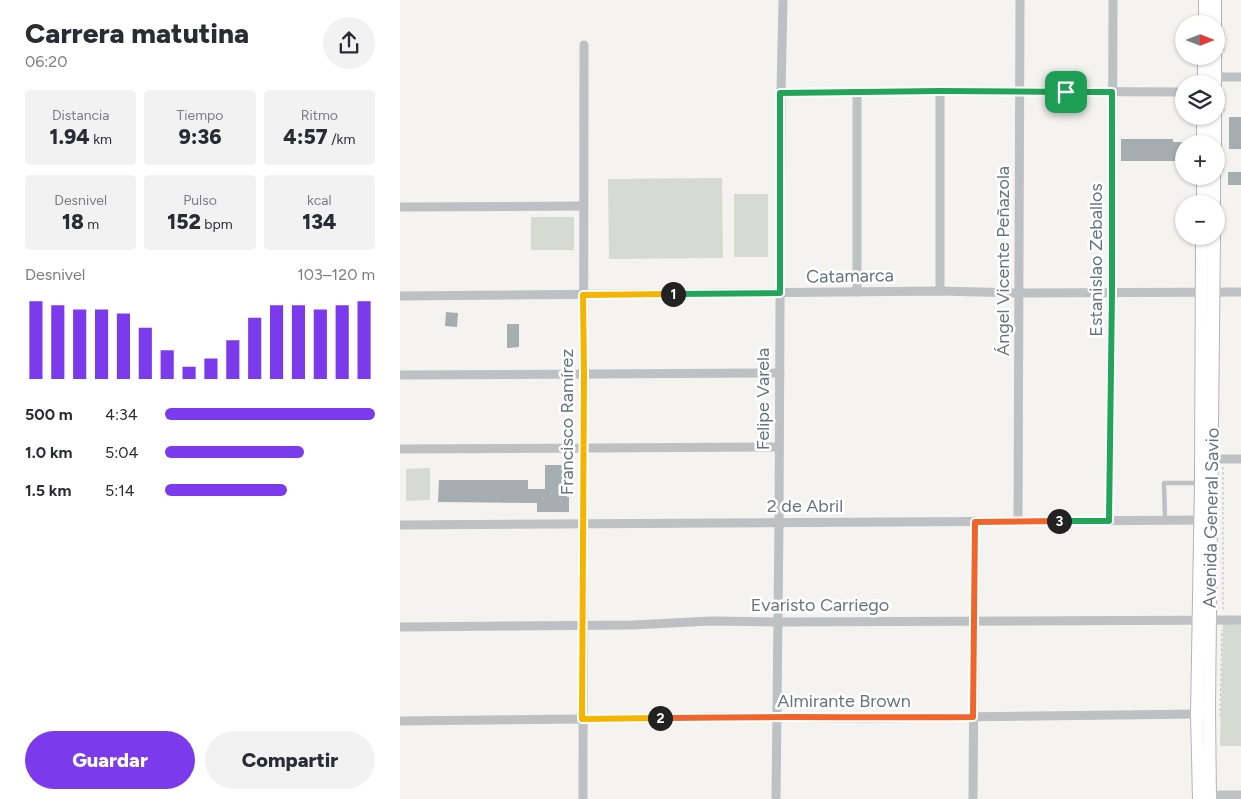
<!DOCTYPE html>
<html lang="es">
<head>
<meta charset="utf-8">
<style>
  :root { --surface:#fff; --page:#f2f2f3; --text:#2b2b33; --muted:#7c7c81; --accent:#7c3aed }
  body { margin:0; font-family:Figtree,sans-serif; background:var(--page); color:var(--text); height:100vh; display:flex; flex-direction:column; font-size:19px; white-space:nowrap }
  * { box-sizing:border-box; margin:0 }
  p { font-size:16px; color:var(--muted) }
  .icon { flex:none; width:28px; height:28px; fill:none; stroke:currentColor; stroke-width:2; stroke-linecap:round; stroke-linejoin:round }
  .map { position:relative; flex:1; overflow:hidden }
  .sheet { display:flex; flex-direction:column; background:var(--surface); width:400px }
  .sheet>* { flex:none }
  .needle { width:32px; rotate:90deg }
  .tools { position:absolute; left:775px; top:15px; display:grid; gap:10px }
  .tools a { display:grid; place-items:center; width:50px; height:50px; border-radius:50%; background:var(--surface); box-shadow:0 1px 4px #0004; font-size:25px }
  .pin { position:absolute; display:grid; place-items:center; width:42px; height:42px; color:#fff; margin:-21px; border-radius:10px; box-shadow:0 2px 8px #0006 }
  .km { position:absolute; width:25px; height:25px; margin:-12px; border-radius:50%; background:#222; color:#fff; font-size:14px; line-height:25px; text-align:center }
  .round { display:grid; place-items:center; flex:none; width:52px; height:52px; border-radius:26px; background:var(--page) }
  .overview { display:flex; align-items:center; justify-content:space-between; height:85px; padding:0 25px }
  h1 { font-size:28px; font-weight:800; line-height:38px }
  .metrics { display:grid; grid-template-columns:repeat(3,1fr); gap:8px; height:85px; padding:5px 25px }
  .metrics div { display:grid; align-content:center; border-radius:5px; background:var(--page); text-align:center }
  .metrics b { font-size:21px; font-weight:800 }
  .metrics small { font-size:14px; font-weight:400 }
  .metrics p { font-size:14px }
  .chart { height:140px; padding:10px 25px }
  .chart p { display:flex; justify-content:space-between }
  .chart svg { width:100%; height:90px; margin-top:5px; stroke:var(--accent); stroke-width:6 }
  .action { display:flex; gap:10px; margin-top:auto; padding:10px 25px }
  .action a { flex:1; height:58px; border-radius:30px; background:var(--accent); color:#fff; font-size:20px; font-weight:800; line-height:58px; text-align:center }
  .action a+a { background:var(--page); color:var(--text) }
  ul { padding:0 25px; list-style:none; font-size:16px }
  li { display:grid; grid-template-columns:80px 60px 1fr; align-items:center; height:38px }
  li i { height:12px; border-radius:6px; background:var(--accent) }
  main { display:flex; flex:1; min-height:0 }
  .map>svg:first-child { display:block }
</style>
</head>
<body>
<main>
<section class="sheet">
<div class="overview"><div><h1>Carrera matutina</h1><p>06:20</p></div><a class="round"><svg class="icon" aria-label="share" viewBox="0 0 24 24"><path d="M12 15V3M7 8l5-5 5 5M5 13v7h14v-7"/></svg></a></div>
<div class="metrics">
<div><p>Distancia</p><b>1.94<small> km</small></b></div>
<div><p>Tiempo</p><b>9:36</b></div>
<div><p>Ritmo</p><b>4:57<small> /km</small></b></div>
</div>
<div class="metrics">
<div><p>Desnivel</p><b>18<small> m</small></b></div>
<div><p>Pulso</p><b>152<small> bpm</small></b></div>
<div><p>kcal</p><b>134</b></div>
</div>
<div class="chart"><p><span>Desnivel</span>103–120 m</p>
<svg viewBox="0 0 160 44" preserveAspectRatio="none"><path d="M5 44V6M15 44V8M25 44V10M35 44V10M45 44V12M55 44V19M65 44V30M75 44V38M85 44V34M95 44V25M105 44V14M115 44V8M125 44V8M135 44V10M145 44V8M155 44V6"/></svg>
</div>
<ul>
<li><b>500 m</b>4:34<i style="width:100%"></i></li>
<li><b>1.0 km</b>5:04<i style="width:66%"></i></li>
<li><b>1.5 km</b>5:14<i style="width:58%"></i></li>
</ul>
<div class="action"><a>Guardar</a><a>Compartir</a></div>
</section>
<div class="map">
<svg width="841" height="799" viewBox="0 0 841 799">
  <rect width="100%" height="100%" fill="#f4f3f0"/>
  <g fill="#d6dad1">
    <polygon points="322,178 323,258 209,259 208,179"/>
    <rect x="334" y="194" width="34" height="63"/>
    <rect x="131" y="217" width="43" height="33"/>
    <polygon points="30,468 30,500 6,501 6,469"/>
    <polygon points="841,619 841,746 820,746 823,620"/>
  </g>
  <g fill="#a5adb1">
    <rect x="829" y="117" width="12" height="32"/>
    <polygon points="721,139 773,139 773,142 784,142 784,161 721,161"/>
    <rect x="828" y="172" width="13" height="13"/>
    <polygon points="46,312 58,313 57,327 45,326"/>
    <polygon points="107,324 119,324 119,347 107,348"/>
    <polygon points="145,465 167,465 167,497 169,497 169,512 137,512 137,503 38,502 39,480 128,480 128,489 145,489"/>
  </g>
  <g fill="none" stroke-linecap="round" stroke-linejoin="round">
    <defs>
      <g id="secondary">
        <polyline points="805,24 805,0"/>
        <polyline points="815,24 815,0"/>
        <polyline points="804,84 804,56"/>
        <polyline points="815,84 815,56"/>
        <polyline points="803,144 803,116"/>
        <polyline points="815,144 815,116"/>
        <polyline points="803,204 803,176"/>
        <polyline points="814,204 814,176"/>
        <polyline points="799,799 797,714 801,483 802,236"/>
        <polyline points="810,799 809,708 814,236"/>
      </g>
    </defs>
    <use href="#secondary" stroke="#b0b5b8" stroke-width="14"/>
    <g stroke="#b7babc" stroke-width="1" stroke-dasharray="2.5 2.5" stroke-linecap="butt">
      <polyline points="824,51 824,30"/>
      <polyline points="824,111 824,90"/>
      <polyline points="823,171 823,150"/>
      <polyline points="822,228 822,210"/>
      <polyline points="823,467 823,611"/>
      <polyline points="820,716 822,630"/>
    </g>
    <polyline stroke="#bdc1c4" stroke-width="4.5" points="765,520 764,483 799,483"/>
    <g stroke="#bdc1c4" stroke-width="9">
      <polyline points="815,77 841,77"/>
      <polyline points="540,91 540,291"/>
      <polyline points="381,93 540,91 784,92"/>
      <polyline points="0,207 183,206"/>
      <polyline points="457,292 457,92"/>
      <polyline points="0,296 540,291 620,293 841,292"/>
      <polyline points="0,375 380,373"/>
      <polyline points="0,449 379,447"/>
      <polyline points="812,459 841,459"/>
      <polyline points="618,521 620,0"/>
      <polyline points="709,521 712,292 713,0"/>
      <polyline points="0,525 805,520"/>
      <polyline points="0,627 233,625 311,621 378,622 841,620"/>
      <polyline points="0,721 182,719 320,717 471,718 797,714"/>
      <polyline points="183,799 184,45"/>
      <polyline points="376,799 379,523 381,93 383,0"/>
      <polyline points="573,799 575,521"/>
      <polyline points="816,799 819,795 841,795"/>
    </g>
    <use href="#secondary" stroke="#fff" stroke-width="12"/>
  </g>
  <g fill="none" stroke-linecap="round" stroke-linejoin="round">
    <defs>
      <polyline id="split-1" points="273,294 380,293 380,93 540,91 666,92"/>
      <polyline id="split-2" points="260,718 182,719 184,374 183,295 273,294"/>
      <path id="split-3" d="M260,718C364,716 469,718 573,717L575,522L659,521"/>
      <polyline id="split-4" points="659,521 709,521 712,292 712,92 666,92"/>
    </defs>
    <use href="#split-1" stroke="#fff" stroke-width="10"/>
    <use href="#split-2" stroke="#fff" stroke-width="10"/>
    <use href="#split-3" stroke="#fff" stroke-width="10"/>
    <use href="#split-4" stroke="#fff" stroke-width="10"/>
    <use href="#split-1" stroke="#22a559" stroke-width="6"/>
    <use href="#split-2" stroke="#f5b400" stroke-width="6"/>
    <use href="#split-3" stroke="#f0652b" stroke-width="6"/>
    <use href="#split-4" stroke="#22a559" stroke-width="6"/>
  </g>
  <g text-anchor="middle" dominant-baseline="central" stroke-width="5" stroke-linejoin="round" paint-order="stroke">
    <g font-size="18" fill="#65767f" stroke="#fff">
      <text transform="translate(696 260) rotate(-90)">Estanislao Zeballos</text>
      <text transform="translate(603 261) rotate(-90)">Ángel Vicente Peñazola</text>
      <text transform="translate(450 276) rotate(-1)">Catamarca</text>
      <text transform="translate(363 399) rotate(-90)">Felipe Varela</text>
      <text transform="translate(167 422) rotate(-90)">Francisco Ramírez</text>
      <text x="405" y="506">2 de Abril</text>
      <text transform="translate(811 518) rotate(-89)">Avenida General Savio</text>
      <text x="420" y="605">Evaristo Carriego</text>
      <text x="444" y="701">Almirante Brown</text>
    </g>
  </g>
</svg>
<div class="tools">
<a><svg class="needle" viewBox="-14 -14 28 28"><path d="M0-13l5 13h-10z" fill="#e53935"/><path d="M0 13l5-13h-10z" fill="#7c7c81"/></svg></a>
<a><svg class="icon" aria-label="layers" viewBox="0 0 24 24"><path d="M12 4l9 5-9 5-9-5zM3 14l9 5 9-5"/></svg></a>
<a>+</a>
<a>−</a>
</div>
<div class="pin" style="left:666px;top:92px;background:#1e9e55"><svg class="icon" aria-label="arrive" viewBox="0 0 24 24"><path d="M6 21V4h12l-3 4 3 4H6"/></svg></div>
<b class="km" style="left:273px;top:294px">1</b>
<b class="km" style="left:260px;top:718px">2</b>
<b class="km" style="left:659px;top:521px">3</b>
</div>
</main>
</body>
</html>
